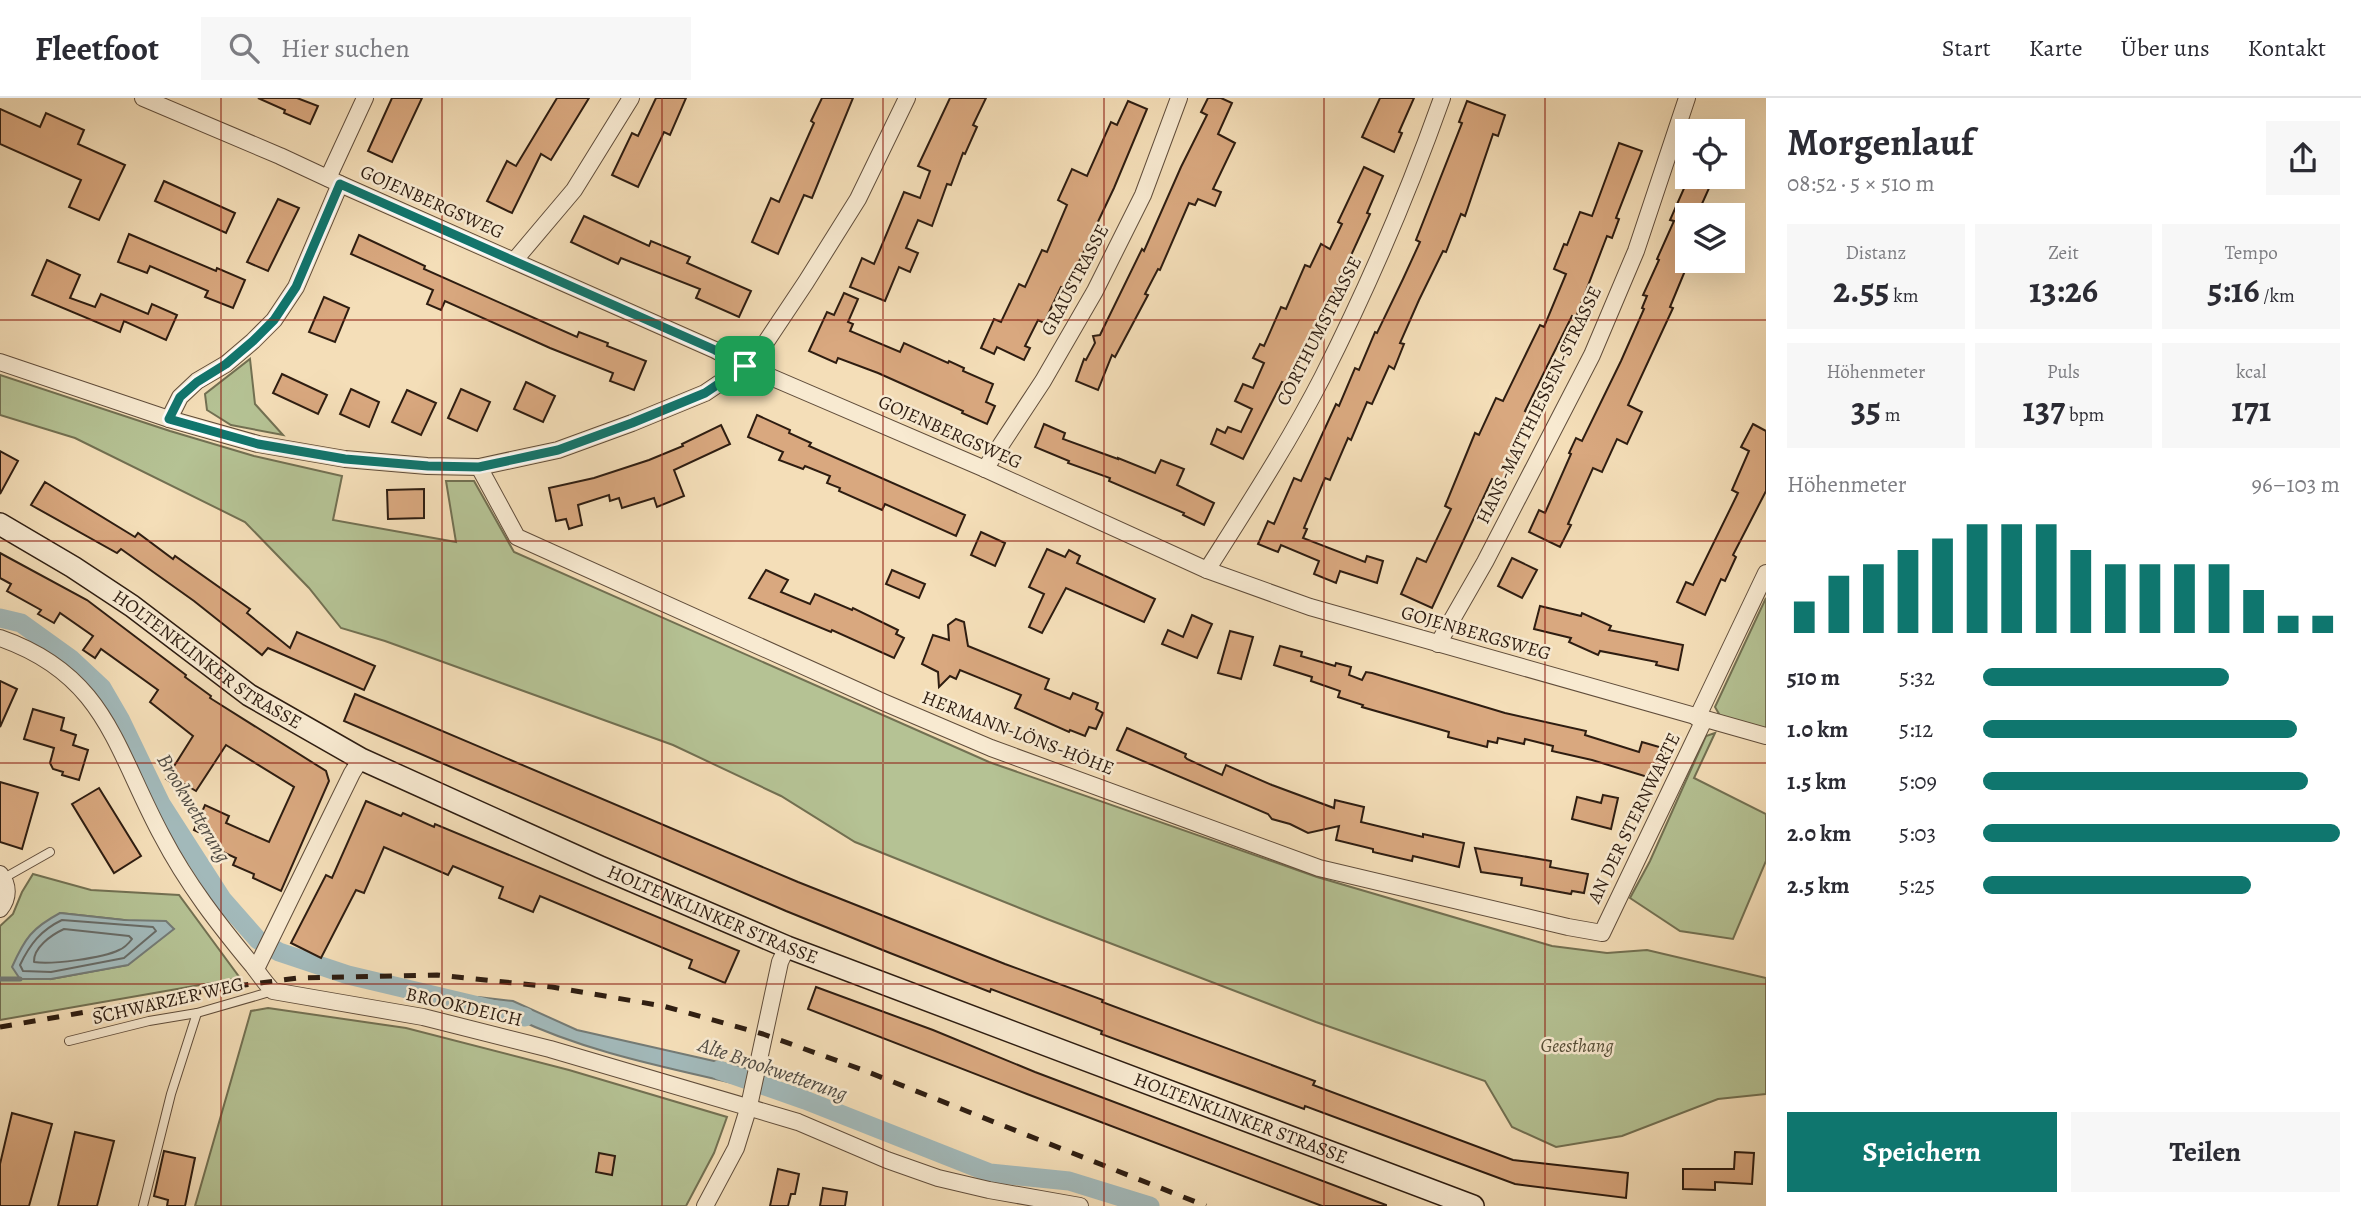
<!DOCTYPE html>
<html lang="de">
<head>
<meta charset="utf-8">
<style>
  :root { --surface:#fff; --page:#f7f7f7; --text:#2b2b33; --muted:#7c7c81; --line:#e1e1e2; --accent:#0f766e }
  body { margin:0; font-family:Alegreya,serif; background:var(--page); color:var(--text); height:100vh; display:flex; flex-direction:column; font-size:26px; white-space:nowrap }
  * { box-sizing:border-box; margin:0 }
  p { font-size:23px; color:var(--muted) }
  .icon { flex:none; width:38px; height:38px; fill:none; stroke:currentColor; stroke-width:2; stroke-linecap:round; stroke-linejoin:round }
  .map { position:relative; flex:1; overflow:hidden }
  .sheet { display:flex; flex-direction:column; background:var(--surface); width:595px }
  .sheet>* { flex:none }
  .buttons { position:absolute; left:1675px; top:21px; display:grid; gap:14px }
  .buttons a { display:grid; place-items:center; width:70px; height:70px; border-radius:0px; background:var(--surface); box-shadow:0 7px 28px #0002; font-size:35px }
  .pin { position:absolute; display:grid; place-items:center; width:60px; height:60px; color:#fff; margin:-30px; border-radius:14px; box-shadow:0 4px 10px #0006 }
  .round { display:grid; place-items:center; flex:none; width:74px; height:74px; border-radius:0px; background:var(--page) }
  .overview { display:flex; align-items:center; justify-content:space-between; height:119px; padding:0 21px }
  h1 { font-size:38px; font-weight:700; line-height:52px }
  .figures { display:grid; grid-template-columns:repeat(3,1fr); gap:10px; height:119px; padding:7px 21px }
  .figures div { display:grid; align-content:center; border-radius:0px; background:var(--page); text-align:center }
  .figures b { font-size:35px; font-weight:700 }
  .figures small { font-size:19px; font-weight:400 }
  .figures p { font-size:19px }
  .chart { height:196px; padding:14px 21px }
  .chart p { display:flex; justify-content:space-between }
  .chart svg { width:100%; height:126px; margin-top:7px; stroke:var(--accent); stroke-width:6 }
  .action { display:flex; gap:14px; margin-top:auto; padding:14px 21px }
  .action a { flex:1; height:80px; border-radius:0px; background:var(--accent); color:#fff; font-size:28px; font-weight:700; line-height:80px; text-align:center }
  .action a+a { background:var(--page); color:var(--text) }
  ul { padding:0 21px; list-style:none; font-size:23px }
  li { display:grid; grid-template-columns:112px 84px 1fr; align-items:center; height:52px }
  li i { height:18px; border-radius:9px; background:var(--accent) }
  header { display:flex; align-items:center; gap:42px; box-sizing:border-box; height:98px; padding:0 35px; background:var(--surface); border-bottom:2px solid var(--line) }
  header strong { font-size:33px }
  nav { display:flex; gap:38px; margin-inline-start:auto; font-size:24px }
  .search { width:490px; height:63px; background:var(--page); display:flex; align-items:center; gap:18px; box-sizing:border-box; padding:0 24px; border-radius:0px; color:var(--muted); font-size:26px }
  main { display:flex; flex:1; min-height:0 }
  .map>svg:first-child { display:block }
</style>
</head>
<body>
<header>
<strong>Fleetfoot</strong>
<div class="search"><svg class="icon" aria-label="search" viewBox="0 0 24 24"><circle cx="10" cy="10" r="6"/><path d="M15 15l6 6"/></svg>Hier suchen</div>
<nav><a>Start</a><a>Karte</a><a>Über uns</a><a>Kontakt</a></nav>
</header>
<main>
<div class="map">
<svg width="1766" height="1108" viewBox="0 0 1766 1108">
  <rect width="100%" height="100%" fill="#f4deb8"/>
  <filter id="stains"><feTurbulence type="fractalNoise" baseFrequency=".00286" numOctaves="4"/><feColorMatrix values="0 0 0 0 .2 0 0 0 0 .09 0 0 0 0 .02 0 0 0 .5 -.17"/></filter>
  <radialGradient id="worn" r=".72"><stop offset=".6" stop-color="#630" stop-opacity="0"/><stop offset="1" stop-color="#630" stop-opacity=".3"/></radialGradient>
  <g fill="#b5c294" stroke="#727052" stroke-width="2" fill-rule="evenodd">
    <polygon points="250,261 255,306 283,337 231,327 207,312 205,296"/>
    <polygon points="0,277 170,333 254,358 342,378 333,422 456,444 446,383 474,383 514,454 989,664 1317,779 1552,848 1607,855 1647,852 1766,880 1766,996 1718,1001 1622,1038 1556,1049 1512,1029 1485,983 1316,924 1047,821 855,744 781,698 673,647 385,543 341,530 309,490 245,424 75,340 0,317"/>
    <polygon points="1766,500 1766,631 1722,621 1715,609"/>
    <polygon points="1715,635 1694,680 1766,716 1766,763 1733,841 1680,833 1630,800 1650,763 1706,638"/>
    <path d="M33,776L91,792L179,797L240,880L0,922V828L13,816L22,794ZM60,815L124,822L173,831L127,867L51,881Z"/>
    <polygon points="268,910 406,930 569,972 727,1019 714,1055 686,1108 195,1108 251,913"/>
  </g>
  <g fill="#a2b9ba" stroke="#747b76" stroke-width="2">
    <path d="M60,815L124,822L166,823L174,831L128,867L51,881H20L12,869C25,840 32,830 60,815Z"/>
    <path d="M478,899L513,903L577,932L745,970L741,987C665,969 586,954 515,920C502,914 490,906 478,899Z"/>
  </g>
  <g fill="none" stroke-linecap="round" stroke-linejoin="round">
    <g stroke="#686b66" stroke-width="2">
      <path d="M62,822L153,829L156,833L124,860L51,874L23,873L20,867C30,846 41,832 62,822Z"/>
      <path d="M64,831L129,838L132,841C129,845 124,850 119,852C103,860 51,867 34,864C33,850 51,837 64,831Z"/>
    </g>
    <polyline stroke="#747b76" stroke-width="5" points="0,881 20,881"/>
    <g stroke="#a2b9ba" stroke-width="19">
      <polyline points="0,520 21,525 71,561 102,590 120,621 161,706 222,801 258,842 279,854 348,877 525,919"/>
      <polyline points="719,972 805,1002 990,1075 1069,1083 1150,1108"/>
    </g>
  </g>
  <g fill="#d9a87f" stroke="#2e1d11" stroke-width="2">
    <polygon points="258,0 297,0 318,8 310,26 284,15 285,12"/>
    <polygon points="392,0 422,0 392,64 368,53"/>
    <polygon points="557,0 589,0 551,62 541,56 512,115 487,103 507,63 516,68"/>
    <polygon points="656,0 686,0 670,37 664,34 638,89 612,77 632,35 638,38"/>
    <polygon points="822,0 853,0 812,100 804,97 778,156 752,144 771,100 779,104 814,25 811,23"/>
    <polygon points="950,0 986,0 973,27 977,29 965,56 963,55 951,87 947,86 932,128 918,122 906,150 918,155 910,174 899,169 885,203 850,189 862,160 874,166 904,94 920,100 930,73 918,68"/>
    <polygon points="1208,0 1221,0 1232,5 1218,36 1235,45 1213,91 1221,94 1215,108 1198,101 1195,107 1189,105 1160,172 1158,171 1145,196 1148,197 1115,259 1112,257 1098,292 1076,283 1084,261 1086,262 1095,245 1093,238 1100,237 1142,151 1144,153 1181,69 1207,17 1201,14"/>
    <polygon points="1380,0 1414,0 1399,34 1402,35 1394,54 1362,39"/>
    <polygon points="1128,3 1147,11 1114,90 1066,191 1061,189 1044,225 1038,222 1025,248 1030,250 1024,262 997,249 994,256 981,250 994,221 1001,224 1019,186 1025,189 1042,152 1047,154 1067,107 1058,102 1072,71 1087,78 1111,24 1117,27"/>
    <polygon points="1467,3 1505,17 1498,38 1493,36 1465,118 1461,116 1446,154 1443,153 1419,202 1400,245 1404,246 1394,271 1389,268 1372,306 1367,304 1351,342 1348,340 1330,382 1325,380 1304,430 1307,431 1303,440 1365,464 1367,458 1383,463 1377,485 1340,473 1336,485 1314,476 1319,463 1281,447 1278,454 1258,446 1268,423 1274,426 1294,380 1301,383 1336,306 1339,308 1355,270 1359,272 1375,234 1377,235 1403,181 1420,144 1416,142 1462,25 1459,24"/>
    <polygon points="0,11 40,29 46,15 84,32 78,46 125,67 99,122 69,109 81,82 0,46"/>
    <polygon points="1619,45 1642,53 1616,120 1619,121 1612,140 1607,138 1576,219 1572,218 1525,313 1530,315 1514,351 1518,353 1504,386 1492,381 1432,510 1401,496 1417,460 1426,464 1451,411 1445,408 1475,335 1479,337 1496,300 1503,303 1540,227 1544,229 1566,176 1554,171 1564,146 1567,147 1580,114 1592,118"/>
    <polygon points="1364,69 1383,78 1367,115 1370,116 1315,236 1312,235 1305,251 1302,250 1287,286 1282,284 1243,361 1211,346 1217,331 1225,335 1228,329 1241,334 1252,311 1235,303 1243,286 1253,290 1264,265 1253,260 1260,246 1264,248 1281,209 1286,211 1305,167 1310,169 1321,146 1330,151 1342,126 1338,124"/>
    <polygon points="1689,79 1714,79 1697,117 1687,117 1687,168 1670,209 1673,210 1628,307 1642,314 1627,346 1617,341 1602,374 1593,370 1568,426 1571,427 1560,449 1529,434 1539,412 1545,415 1571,356 1569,355 1576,340 1582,343 1621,263 1644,211 1642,210 1647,198 1643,197 1659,162 1657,161 1674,123 1670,122"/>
    <polygon points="164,83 235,115 226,135 155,103"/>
    <polygon points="278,101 299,110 268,173 247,164"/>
    <polygon points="584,118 649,148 651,143 690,159 687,165 751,193 739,219 696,200 700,191 621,160 618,166 571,144"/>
    <polygon points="129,136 216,173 217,170 245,182 233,210 205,199 208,193 150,168 147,175 118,164"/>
    <polygon points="359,137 425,168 424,171 577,239 579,234 608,245 607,248 646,263 634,292 610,283 613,275 550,250 445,203 441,212 427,206 433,192 351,156"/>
    <polygon points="47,162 80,177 70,200 95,209 101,196 148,216 152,206 177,217 166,242 124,223 120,234 32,197"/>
    <polygon points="844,195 858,201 848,224 853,226 850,233 900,254 904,245 948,265 949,263 964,270 963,273 993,286 986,304 995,308 987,326 962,315 963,313 878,275 838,260 836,265 809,253 827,214 834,217"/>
    <polygon points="324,199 349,210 335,244 309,234"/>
    <polygon points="282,276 327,297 318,316 273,295"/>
    <polygon points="526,284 555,298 543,324 514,311"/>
    <polygon points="351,291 379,304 369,329 340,316"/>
    <polygon points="461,291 490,304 477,333 448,320"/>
    <polygon points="407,292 436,305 421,337 392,324"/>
    <polygon points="757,317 790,332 789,335 811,345 809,348 965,417 956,438 885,406 882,412 839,393 840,390 827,385 830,378 805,368 803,371 779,362 783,354 748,339"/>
    <polygon points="1044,326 1065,335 1063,341 1118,361 1118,360 1155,375 1161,362 1184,371 1177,387 1214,405 1204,427 1183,417 1184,415 1109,383 1110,380 1068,365 1069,363 1035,349"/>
    <polygon points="1753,326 1766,333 1766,393 1733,457 1736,459 1725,483 1721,481 1705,517 1677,504 1686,484 1693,487 1738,395 1732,392 1749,353 1741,349"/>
    <polygon points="721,327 730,346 674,372 684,398 657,409 654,400 622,410 619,400 610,403 609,397 578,407 582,427 569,431 566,421 556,423 549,390 594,380 649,362 683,348 682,346"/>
    <polygon points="0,353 18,363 0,396"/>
    <polygon points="45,384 135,439 138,435 173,461 175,458 250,511 247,515 290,550 297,534 375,568 364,592 268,550 262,557 194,503 121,451 117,455 31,407"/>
    <polygon points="424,391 424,420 388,421 387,392"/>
    <polygon points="981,434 1005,445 995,468 971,457"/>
    <polygon points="1047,451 1065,459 1069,452 1080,458 1077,465 1155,501 1144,524 1066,490 1042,535 1029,529 1044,496 1029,489"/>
    <polygon points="0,455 87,502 186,577 185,579 211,598 210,600 326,673 329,683 281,793 253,780 254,776 233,767 236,760 214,750 217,743 194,732 205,707 229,718 226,725 269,744 294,689 226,647 196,693 181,684 178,689 166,681 193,638 150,604 158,592 101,551 95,560 83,552 93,538 60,515 54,525 38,516 41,512 7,493 11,486 0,480"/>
    <polygon points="1512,460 1537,472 1522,500 1498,488"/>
    <polygon points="766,472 788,482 781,494 810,506 815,496 852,512 853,510 898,532 896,536 904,540 894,560 832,532 831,534 749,500"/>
    <polygon points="892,472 925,486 919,500 886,486"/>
    <polygon points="1540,508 1581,518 1582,515 1611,528 1609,532 1683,547 1678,572 1656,567 1657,564 1600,553 1598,557 1569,544 1571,540 1534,531"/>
    <polygon points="1192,517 1212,526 1197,560 1162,546 1168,532 1183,539"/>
    <polygon points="956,521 964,524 968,548 1049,581 1045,591 1070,601 1073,595 1098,605 1096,611 1103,615 1096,631 1089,629 1085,638 1070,632 1069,634 1015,610 1021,597 960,572 956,581 950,578 939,589 938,574 922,566 933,537 949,542 948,527"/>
    <polygon points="1230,533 1253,539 1241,581 1218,575"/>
    <polygon points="1280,548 1302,554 1301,558 1335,568 1336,565 1351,569 1349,577 1362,582 1366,574 1372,575 1505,615 1586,633 1585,637 1639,654 1642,644 1666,651 1662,665 1656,663 1651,680 1592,662 1552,653 1553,648 1525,641 1524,646 1498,640 1497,645 1488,643 1487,649 1448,639 1449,634 1362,609 1363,607 1338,599 1340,593 1311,583 1312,579 1274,567"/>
    <polygon points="0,583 17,591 0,629"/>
    <polygon points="355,596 798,784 1005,866 1103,902 1102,904 1315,983 1313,987 1513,1062 1628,1075 1626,1100 1515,1086 1305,1008 1304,1011 1253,992 1101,936 1102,933 991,891 990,894 890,855 786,813 344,623"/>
    <polygon points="33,611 64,620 61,632 76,637 73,647 88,652 79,682 62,677 63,674 53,671 50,665 54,650 24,641"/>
    <polygon points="1127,630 1186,656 1185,659 1187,661 1222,677 1226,667 1272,687 1334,710 1335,702 1364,709 1361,724 1423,739 1423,736 1464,745 1459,769 1413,758 1412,763 1373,754 1373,751 1336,742 1339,728 1308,735 1290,726 1272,721 1268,716 1117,652"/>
    <polygon points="0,684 38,695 22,751 0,744"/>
    <polygon points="99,690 141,758 114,775 72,706"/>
    <polygon points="1603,697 1618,700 1611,731 1572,721 1577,699 1601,705"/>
    <polygon points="366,703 401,718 403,715 434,729 435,726 739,853 725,885 689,870 692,862 540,798 533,814 499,800 503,789 453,768 448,777 384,749 364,795 356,792 321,860 291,845 326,777 332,780"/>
    <polygon points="1475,750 1551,763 1550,769 1588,776 1584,795 1572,793 1571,796 1521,787 1522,780 1481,774"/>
    <polygon points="816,889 933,932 1035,974 1386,1107 1386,1108 1322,1108 1027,996 808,911"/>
    <polygon points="12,1015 52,1026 29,1108 0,1108 0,1066"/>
    <polygon points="75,1034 114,1043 97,1108 58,1108"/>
    <polygon points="164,1053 195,1060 185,1108 167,1108 168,1102 154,1098"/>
    <polygon points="1735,1054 1754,1055 1752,1086 1715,1084 1715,1092 1683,1091 1683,1071 1734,1071"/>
    <polygon points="599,1055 615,1058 612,1077 596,1074"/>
    <polygon points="778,1071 799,1076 795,1096 791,1096 788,1108 770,1108"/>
    <polygon points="823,1090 847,1094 845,1108 820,1108"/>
  </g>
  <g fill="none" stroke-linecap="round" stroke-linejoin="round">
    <defs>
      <g id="lane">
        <polyline points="4,780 50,754"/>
        <polyline points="69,943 149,923 197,915 273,893"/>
        <polyline points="143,1108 171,996 197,915"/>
      </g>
      <g id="street">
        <polyline points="143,0 280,58 340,86 715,252 745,268 985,371 1207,472 1310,509 1766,638"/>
        <polyline points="328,80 365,0"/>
        <polyline points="514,163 574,92 631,0"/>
        <polyline points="0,264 169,321 258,346 345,361 427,368 479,369 558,352 632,325 705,295 745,268 766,244 806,184 858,101 907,0"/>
        <polyline points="169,321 180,299 197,283 226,266 253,243 274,222 296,189 340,86"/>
        <polyline points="479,369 517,439 883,604 991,650 1319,770 1568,829 1602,835 1704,622"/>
        <polyline points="985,371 1043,283 1095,193 1143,97 1179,0"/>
        <path d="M1207,472C1247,409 1288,346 1322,280C1368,189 1408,96 1442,0"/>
        <path d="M0,540C106,577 115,651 162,738C187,786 219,827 253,868C260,877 265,885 273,893L423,919L550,951L798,1024L887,1062L938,1080L989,1092L1080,1108"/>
        <polyline points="1438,546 1485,464 1592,257 1636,153 1687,0"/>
        <polyline points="1697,620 1766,475"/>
        <path d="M0,776C9,787 9,800 0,811"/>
        <polyline points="256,871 352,675 361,661"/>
        <polyline points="705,1108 736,1050 749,1008 780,864 787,849"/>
      </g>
      <g id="secondary">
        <path id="s1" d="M0,426L73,469L132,508L249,597L361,661L600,769L787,849L1473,1108"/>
      </g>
    </defs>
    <use href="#lane" stroke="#604d3b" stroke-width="10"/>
    <use href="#street" stroke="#604d3b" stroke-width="18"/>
    <use href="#secondary" stroke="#2e1d11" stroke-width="24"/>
    <use href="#lane" stroke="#f8ead1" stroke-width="8"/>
    <use href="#street" stroke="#f8ead1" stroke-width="16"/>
    <use href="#secondary" stroke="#f8ead1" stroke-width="21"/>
    <polyline stroke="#2e1d11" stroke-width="5" stroke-dasharray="12 12" stroke-linecap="butt" points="0,929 229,889 298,880 437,877 552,889 663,908 763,936 863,972 1206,1108"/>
  </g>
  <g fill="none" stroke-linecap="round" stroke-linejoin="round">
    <defs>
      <polygon id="route" points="340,86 715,252 745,268 705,295 632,325 558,352 479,369 428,368 345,361 258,346 169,321 180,299 197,284 226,266 253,243 274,222 296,189"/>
    </defs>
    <use href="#route" stroke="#fff" stroke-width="14"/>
    <use href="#route" stroke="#0f766e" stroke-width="9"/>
  </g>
  <path fill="none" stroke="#8f2418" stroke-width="2" stroke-opacity="0.55" d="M221,0V1108M442,0V1108M662,0V1108M883,0V1108M1104,0V1108M1324,0V1108M1545,0V1108M0,222H1766M0,443H1766M0,665H1766M0,886H1766"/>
  <g text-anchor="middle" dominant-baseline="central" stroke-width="5" stroke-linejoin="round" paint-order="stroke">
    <g font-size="19" fill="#2e1d11" stroke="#f8ead1">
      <text transform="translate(432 104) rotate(24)">GOJENBERGSWEG</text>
      <text transform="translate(1075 182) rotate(-62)">GRAUSTRASSE</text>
      <text transform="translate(1319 233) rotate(-63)">CORTHUMSTRASSE</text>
      <text transform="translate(1539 307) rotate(-64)">HANS-MATTHIESSEN-STRASSE</text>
      <text transform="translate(950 334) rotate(24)">GOJENBERGSWEG</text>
      <text transform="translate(1476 535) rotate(16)">GOJENBERGSWEG</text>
      <text stroke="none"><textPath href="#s1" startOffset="248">HOLTENKLINKER STRASSE</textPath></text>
      <text transform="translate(1018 635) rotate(21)">HERMANN-LÖNS-HÖHE</text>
      <text transform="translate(1634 720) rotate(-64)">AN DER STERNWARTE</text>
      <text stroke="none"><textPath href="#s1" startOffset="816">HOLTENKLINKER STRASSE</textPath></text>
      <text transform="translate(168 903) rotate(-13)">SCHWARZER WEG</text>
      <text transform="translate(464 909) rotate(13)">BROOKDEICH</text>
      <text stroke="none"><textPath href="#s1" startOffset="1382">HOLTENKLINKER STRASSE</textPath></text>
    </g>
    <g font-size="19" font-style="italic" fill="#564f38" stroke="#f8ead1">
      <text x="1577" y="948">Geesthang</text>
    </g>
    <g font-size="21" font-style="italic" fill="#514c44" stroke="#f8ead1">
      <text transform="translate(194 710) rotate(59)">Brookwetterung</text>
      <text transform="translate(773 971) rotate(19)">Alte Brookwetterung</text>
    </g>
  </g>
  <rect width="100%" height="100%" filter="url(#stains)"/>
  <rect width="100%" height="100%" fill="url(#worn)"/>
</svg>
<div class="buttons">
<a><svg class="icon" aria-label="locate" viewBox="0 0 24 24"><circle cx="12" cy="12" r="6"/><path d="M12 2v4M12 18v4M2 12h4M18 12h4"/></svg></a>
<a><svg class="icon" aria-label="layers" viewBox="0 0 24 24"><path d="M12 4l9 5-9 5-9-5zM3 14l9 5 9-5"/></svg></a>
</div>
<div class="pin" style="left:745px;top:268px;background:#1e9e55"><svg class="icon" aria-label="arrive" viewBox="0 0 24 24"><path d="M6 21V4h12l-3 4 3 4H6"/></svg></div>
</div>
<section class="sheet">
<div class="overview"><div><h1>Morgenlauf</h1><p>08:52 · 5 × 510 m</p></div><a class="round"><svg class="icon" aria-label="share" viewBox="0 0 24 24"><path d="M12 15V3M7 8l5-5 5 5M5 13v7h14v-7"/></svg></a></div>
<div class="figures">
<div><p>Distanz</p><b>2.55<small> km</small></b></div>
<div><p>Zeit</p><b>13:26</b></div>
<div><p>Tempo</p><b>5:16<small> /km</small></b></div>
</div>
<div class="figures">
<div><p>Höhenmeter</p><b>35<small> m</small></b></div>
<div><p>Puls</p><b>137<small> bpm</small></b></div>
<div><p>kcal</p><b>171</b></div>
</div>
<div class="chart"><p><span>Höhenmeter</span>96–103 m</p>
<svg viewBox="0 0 160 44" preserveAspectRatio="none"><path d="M5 44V33M15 44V24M25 44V20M35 44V15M45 44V11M55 44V6M65 44V6M75 44V6M85 44V15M95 44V20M105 44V20M115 44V20M125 44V20M135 44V29M145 44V38M155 44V38"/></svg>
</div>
<ul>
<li><b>510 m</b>5:32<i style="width:69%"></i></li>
<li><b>1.0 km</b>5:12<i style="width:88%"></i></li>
<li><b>1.5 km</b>5:09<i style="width:91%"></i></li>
<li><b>2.0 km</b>5:03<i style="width:100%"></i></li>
<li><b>2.5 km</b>5:25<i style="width:75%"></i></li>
</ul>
<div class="action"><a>Speichern</a><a>Teilen</a></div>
</section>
</main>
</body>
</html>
